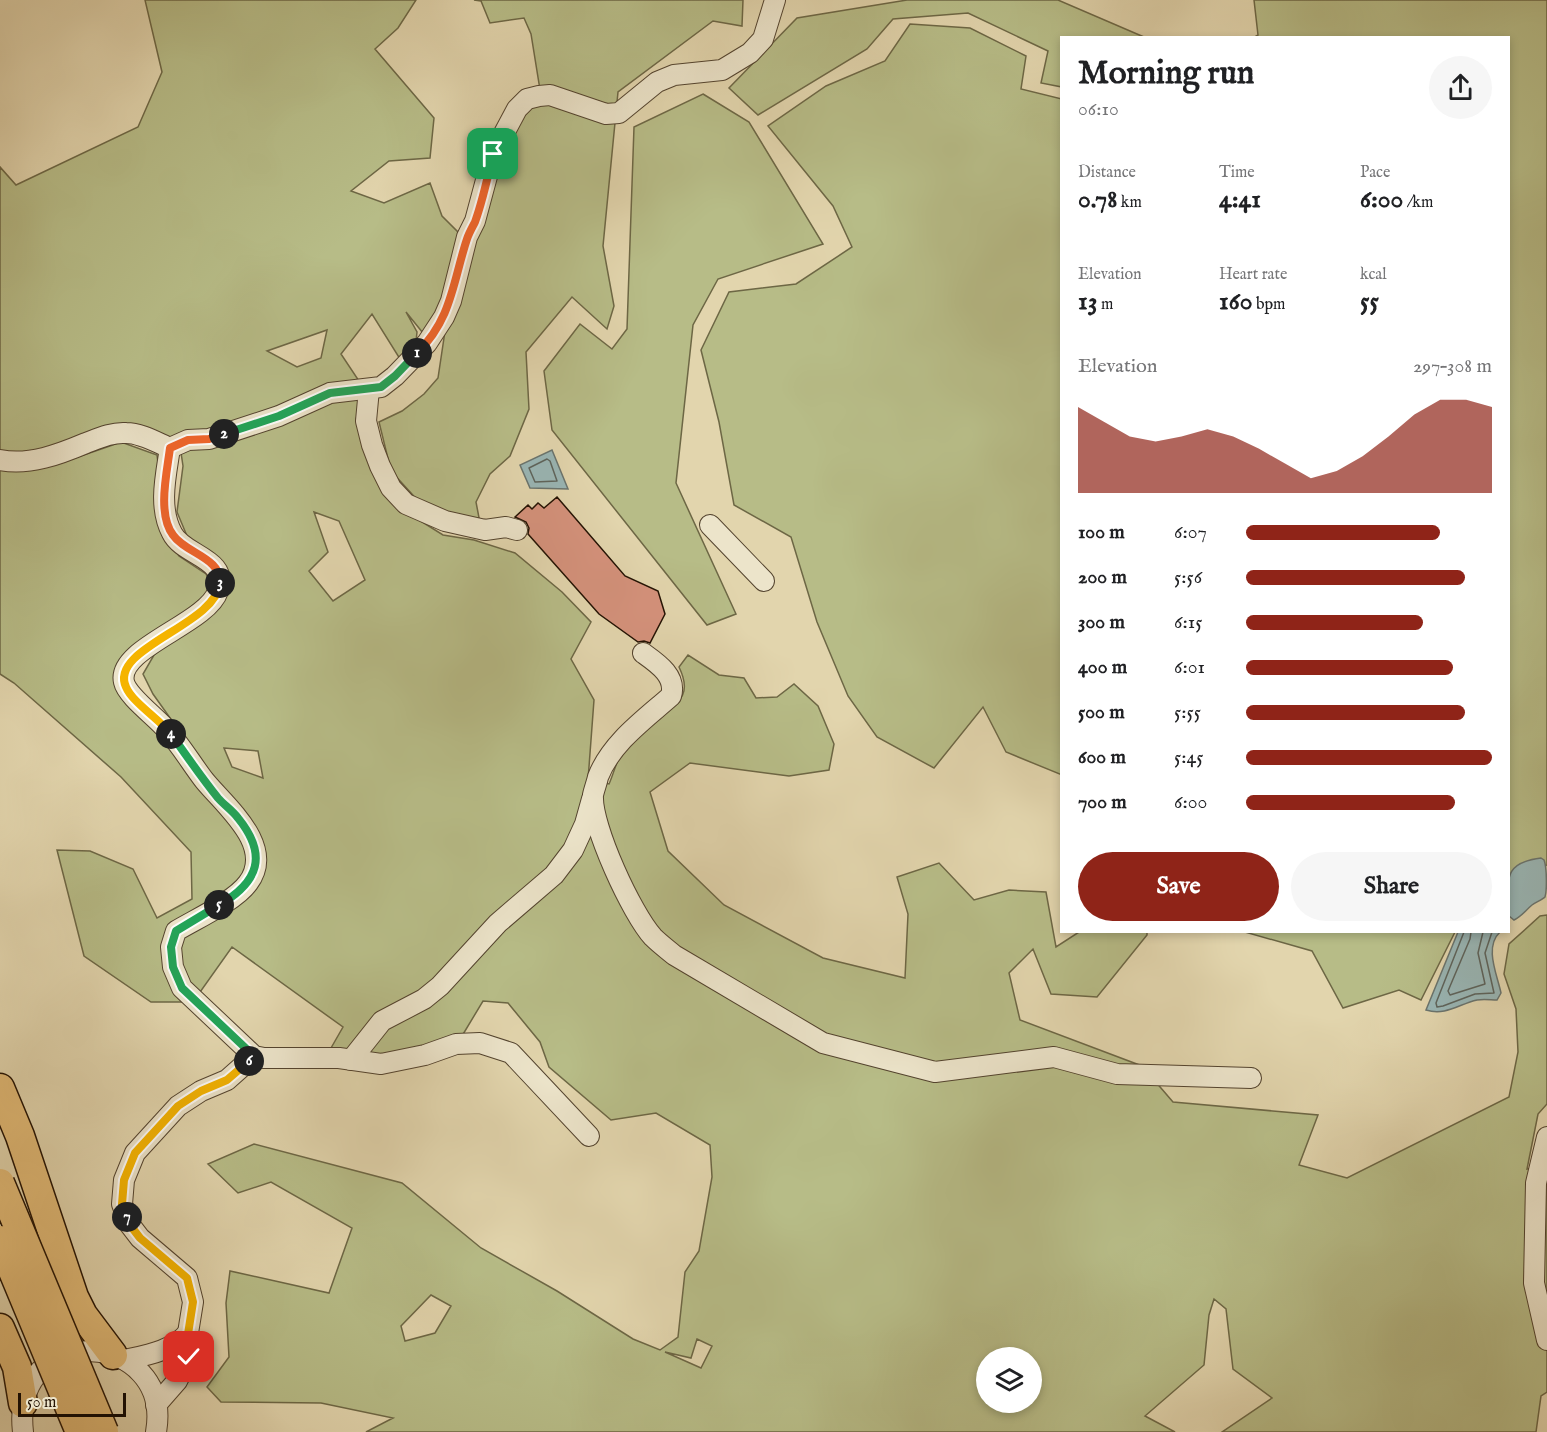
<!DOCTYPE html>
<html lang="en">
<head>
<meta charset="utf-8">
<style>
  :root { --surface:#fff; --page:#f6f6f6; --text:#202124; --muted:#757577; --accent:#8f2418 }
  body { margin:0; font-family:"IM FELL English",serif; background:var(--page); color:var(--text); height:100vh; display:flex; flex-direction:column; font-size:22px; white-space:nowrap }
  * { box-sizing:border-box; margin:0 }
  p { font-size:20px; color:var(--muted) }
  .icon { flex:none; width:33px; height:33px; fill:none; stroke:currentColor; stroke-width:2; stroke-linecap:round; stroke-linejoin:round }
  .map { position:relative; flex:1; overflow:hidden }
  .panel { position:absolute; left:1060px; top:36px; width:450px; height:897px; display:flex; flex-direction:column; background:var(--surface); border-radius:0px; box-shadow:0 3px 9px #0003 }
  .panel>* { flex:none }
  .tools { position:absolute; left:976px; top:1347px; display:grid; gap:12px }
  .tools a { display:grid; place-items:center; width:66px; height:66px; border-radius:50%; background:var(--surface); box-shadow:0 3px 9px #0003; font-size:30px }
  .scale { position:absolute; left:18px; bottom:15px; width:108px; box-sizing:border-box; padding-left:6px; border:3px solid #231203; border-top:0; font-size:16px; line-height:21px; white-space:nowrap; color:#231203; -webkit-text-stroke:4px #ece4ca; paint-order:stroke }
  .pin { position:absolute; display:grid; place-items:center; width:51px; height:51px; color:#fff; margin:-26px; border-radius:12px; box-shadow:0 3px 9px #0006 }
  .km { position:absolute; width:30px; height:30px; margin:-15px; border-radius:50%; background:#222; color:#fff; font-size:16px; line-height:30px; text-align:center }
  .round { display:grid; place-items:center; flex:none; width:63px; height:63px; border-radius:32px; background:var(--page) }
  .summary { display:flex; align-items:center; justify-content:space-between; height:102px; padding:0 18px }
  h1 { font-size:33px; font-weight:800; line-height:45px }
  .metrics { display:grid; grid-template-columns:repeat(3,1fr); gap:9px; height:102px; padding:6px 18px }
  .metrics div { display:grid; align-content:center }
  .metrics b { font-size:26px; font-weight:800 }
  .metrics small { font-size:16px; font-weight:400 }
  .metrics p { font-size:16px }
  .chart { height:168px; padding:12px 18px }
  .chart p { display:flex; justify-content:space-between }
  .chart svg { width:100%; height:108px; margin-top:6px; fill:var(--accent); opacity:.7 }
  .button { display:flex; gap:12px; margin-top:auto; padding:12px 18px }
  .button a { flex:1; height:69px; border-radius:36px; background:var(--accent); color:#fff; font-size:24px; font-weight:800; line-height:69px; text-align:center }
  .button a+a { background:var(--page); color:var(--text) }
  ul { padding:0 18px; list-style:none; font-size:20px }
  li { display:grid; grid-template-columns:96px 72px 1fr; align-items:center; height:45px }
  li i { height:15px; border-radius:8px; background:var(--accent) }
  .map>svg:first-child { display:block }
</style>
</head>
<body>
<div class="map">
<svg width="1547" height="1432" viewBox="0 0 1547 1432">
  <rect width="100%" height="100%" fill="#e2d5ad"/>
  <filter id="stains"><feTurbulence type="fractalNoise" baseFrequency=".00333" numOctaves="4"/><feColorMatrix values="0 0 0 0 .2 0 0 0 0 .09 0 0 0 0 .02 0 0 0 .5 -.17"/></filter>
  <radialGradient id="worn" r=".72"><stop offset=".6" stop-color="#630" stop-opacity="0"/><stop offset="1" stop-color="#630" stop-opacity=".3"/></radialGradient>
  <g fill="#b7bc87" stroke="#6d6745" stroke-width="1.5" fill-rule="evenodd">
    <path d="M145,0H416L398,28L375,49L434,118L430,158L389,161L351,191L384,203L430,183L442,216L465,239L427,338L406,312L417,332L415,350L400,359L372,314L341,354L363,387L365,396L356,419L364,446L414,517L443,535L474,540L515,553L562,592L591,622L571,659L594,700L588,780L609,784C614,773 617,758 624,749C632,739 642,729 651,722C673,704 695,700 679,667L688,655L719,675L744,678L756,698L777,697L794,684L818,706L834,744L829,770L789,776L690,763L650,792L668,851L724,905L823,958L905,978L908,914L897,877L939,863L974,900L1009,890L1046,892L1056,947L1079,932H1147V935L1097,997L1051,994L1033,949L1009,973L1020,1020L1142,1066L1173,1102L1318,1115L1299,1165L1347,1178L1509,1097L1518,1052L1516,1009L1504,974L1509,944L1540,916L1547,915V1104L1538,1114L1527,1169L1547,1165V1392L1541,1396L1536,1432H1222L1272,1398L1233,1369L1226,1309L1214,1299L1209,1315L1204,1365L1145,1416L1175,1432H366L393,1418L321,1403L221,1402L207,1387L229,1357L226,1303L230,1271L329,1293L352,1228L271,1182L238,1193L208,1164L254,1144L402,1183L481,1248L557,1291L633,1339L660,1350L678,1337L685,1272L699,1251L712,1177L710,1145L656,1113L611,1120L549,1067L540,1042L508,1003L483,1001L462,1036L385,1059L327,1055L343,1027L232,947L193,1002H151L84,956L57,850L90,851L133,869L157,918L192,899L191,852L121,777L14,683L0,674V465C47,471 78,457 121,442L157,455L167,536L179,556L206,574L213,589L117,666L205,767L153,694L143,674L154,655L226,595L187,536L177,512L183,466L180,446L157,435L53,450L0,453V167L16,185L138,127L162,72ZM327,330L321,358L297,367L267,351ZM314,512L339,521L365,580L333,601L309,571L328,552ZM224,748L258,751L263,778L232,767ZM431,1295L451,1306L435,1333L405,1341L401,1326ZM697,1339L712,1346L701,1368L665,1352L691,1358ZM987,1358H1032V1402H987Z"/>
    <polygon points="474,0 743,0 742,26 713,21 618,92 603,246 614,306 607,329 572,297 526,352 529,409 510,456 490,474 476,502 480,523 421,504 391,471 379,422 402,411 424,394 438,378 447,318 501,150 528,101 541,96 531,34 524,18 490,23 481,1"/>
    <polygon points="907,0 1058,0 1144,37 1062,38 1062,87 1041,83 1048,51 968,13 893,19 867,49 758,115 729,88 797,18"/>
    <polygon points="1254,0 1547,0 1547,865 1509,883 1509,38 1253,38 1258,35"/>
    <polygon points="910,24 970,28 1026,56 1021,89 1062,99 1062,775 1006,752 983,707 934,768 877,737 848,696 817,622 791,537 734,505 719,422 701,350 729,292 796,284 852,247 833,206 768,126 826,86 885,61"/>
    <polygon points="703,94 749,122 823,244 718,279 693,325 676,483 736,614 707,625 552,430 544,371 580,324 612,349 627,329 634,127"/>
    <polygon points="1245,932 1455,932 1421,1000 1399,990 1343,1008 1312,951"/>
  </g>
  <g fill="#99b6b5" stroke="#6a746e" stroke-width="1.5">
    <polygon points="552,450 568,489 530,488 520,465"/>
    <path d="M1541,858L1544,860C1547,867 1547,891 1545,897C1542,900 1536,902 1532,905C1526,910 1522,916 1514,920L1509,916C1509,882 1500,863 1541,858Z"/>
    <path d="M1458,932H1500C1484,947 1497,974 1501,993L1497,1000C1491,1000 1484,999 1477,1000C1459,1004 1446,1016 1426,1010Z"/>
  </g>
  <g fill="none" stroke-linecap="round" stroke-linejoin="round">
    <g stroke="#5e645c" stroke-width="1.5">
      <polygon points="547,459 550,461 557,481 535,482 529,468"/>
      <polyline points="1464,932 1436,1003 1437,1007 1443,1006 1475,994 1494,993 1485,953 1492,932"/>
      <polyline points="1471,932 1470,939 1448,991 1450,995 1485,984 1478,953 1483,932"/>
    </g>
  </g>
  <polygon fill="#d5927c" stroke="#231203" stroke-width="1.5" points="557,497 625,576 658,591 665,614 650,643 644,641 638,642 599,614 528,534 529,528 526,522 515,517 528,505 532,509 538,503 544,508"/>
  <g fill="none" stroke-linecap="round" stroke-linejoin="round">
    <defs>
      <g id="minor">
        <polyline points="369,389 366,421 372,445 380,466 391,488 406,504 445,521 485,530 506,527 517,530"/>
        <path d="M170,448C166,475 158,507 172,533C183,556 230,558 218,591C207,624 116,648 124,682C127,696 156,717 166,729C180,744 191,763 204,780C225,806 276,846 248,883C235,901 196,919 176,931L171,947L173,967L182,988L254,1056L264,1058H339L381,1064L425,1055L456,1044L480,1043L511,1053L589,1136"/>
        <path d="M0,460C29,466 60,454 86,443C99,438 112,432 126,433C141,433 156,442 170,448L188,440L209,439L279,416L330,393L381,387L395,376L427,343L444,317L451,301L467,237L475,221L493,154L517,109L527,99L539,96L550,95L606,114L619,113L657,82L674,75L722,70L750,53L763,39L775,0"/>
        <polyline points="710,525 764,581"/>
        <path d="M643,653C657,663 677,676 671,696C645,719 611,743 598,777C597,782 594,790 593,795C591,826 632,914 653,937C660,944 667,949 674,955L823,1043L935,1072L1054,1057L1117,1074L1251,1078"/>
        <polyline points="351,1060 382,1021 424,999 440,986 498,923 554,875 573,850 585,824 592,799"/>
        <polyline points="1547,1137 1536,1183 1534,1283 1547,1340"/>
        <path d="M125,1360C147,1355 172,1351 188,1333"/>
        <polyline points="156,1405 177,1381 189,1357 192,1344 188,1333 193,1302 187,1278 140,1238 130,1225 122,1204 124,1180 135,1153 178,1106 201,1091 227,1080 254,1056"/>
        <path d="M23,1432C10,1319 174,1330 156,1432"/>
      </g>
      <g id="highway">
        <polyline points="0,1088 20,1136 74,1297 83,1315 113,1355"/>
        <polyline points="0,1328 17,1367 23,1403"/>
      </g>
    </defs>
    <use href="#minor" stroke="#53432e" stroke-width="22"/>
    <use href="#highway" stroke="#231203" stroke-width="31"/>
    <use href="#minor" stroke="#ece4ca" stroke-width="20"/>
    <use href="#highway" stroke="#e1ba76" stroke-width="28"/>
    <defs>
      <g id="highway-bridge">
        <polyline points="0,1183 104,1432"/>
        <polyline points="0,1240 80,1432"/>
      </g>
    </defs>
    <use href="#highway-bridge" stroke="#231203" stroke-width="31" stroke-linecap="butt"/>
    <use href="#highway-bridge" stroke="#e1ba76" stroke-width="28"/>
  </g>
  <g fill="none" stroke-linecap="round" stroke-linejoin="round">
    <defs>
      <path id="split-1" d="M417,353C452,319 453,281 467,239C469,233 472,228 475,222C483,200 488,176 493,154"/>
      <polyline id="split-2" points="224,434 279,416 330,393 381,387 395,376 417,353"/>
      <path id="split-3" d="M220,583C222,558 185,553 173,535C157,514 167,472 170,448L188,440L209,439L224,434"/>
      <path id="split-4" d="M171,734C159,719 132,702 126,687C108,648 216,625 220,583"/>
      <path id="split-5" d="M171,734C186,755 201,777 218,798C224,805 232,810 238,818C268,855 259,882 219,905"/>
      <polyline id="split-6" points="219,905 176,931 171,947 173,967 182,988 254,1056 249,1061"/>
      <polyline id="split-7" points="127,1217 122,1204 124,1180 135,1153 178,1106 201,1091 227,1080 249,1061"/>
      <polyline id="split-8" points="127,1217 130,1225 140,1238 187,1278 193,1302 188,1334 192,1344 189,1357"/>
    </defs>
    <use href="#split-1" stroke="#fff" stroke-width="12"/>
    <use href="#split-2" stroke="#fff" stroke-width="12"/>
    <use href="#split-3" stroke="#fff" stroke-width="12"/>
    <use href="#split-4" stroke="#fff" stroke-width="12"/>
    <use href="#split-5" stroke="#fff" stroke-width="12"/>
    <use href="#split-6" stroke="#fff" stroke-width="12"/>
    <use href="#split-7" stroke="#fff" stroke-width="12"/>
    <use href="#split-8" stroke="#fff" stroke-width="12"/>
    <use href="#split-1" stroke="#f0652b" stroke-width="8"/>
    <use href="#split-2" stroke="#22a559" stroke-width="8"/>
    <use href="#split-3" stroke="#f0652b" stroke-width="8"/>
    <use href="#split-4" stroke="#f5b400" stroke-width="8"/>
    <use href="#split-5" stroke="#22a559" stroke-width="8"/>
    <use href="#split-6" stroke="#22a559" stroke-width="8"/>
    <use href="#split-7" stroke="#f5b400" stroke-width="8"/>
    <use href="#split-8" stroke="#f5b400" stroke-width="8"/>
  </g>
  <rect width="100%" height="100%" filter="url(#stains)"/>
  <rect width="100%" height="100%" fill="url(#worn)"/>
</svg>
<div class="tools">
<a><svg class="icon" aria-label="layers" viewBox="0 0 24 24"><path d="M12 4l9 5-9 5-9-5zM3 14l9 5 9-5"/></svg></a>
</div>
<div class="scale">50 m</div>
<div class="pin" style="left:493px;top:154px;background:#1e9e55"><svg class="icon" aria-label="arrive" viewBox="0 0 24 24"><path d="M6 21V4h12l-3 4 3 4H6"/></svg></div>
<div class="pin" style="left:189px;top:1357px;background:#d93025"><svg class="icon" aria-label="check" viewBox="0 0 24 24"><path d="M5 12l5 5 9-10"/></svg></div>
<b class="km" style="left:417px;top:353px">1</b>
<b class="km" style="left:224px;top:434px">2</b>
<b class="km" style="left:220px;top:583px">3</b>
<b class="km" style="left:171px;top:734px">4</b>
<b class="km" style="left:219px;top:905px">5</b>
<b class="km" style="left:249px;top:1061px">6</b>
<b class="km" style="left:127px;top:1217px">7</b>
<section class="panel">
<div class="summary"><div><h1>Morning run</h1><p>06:10</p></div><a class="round"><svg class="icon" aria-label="share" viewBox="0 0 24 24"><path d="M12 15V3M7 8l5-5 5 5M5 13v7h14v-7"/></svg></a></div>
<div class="metrics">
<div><p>Distance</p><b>0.78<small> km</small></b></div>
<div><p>Time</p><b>4:41</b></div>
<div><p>Pace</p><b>6:00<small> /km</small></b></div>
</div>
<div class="metrics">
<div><p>Elevation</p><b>13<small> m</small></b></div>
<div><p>Heart rate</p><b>160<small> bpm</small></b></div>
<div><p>kcal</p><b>55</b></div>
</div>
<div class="chart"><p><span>Elevation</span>297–308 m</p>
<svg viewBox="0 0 160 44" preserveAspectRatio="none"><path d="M0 44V9L10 15L20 21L30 23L40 21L50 18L60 21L70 26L80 32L90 38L100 35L110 29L120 21L130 12L140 6L150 6L160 9V44z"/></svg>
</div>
<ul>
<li><b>100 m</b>6:07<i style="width:79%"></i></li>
<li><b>200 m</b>5:56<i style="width:89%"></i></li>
<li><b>300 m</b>6:15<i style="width:72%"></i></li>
<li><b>400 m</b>6:01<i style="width:84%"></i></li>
<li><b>500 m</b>5:55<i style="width:89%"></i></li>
<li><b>600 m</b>5:45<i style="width:100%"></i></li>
<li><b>700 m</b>6:00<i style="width:85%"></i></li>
</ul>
<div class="button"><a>Save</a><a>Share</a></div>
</section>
</div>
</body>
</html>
